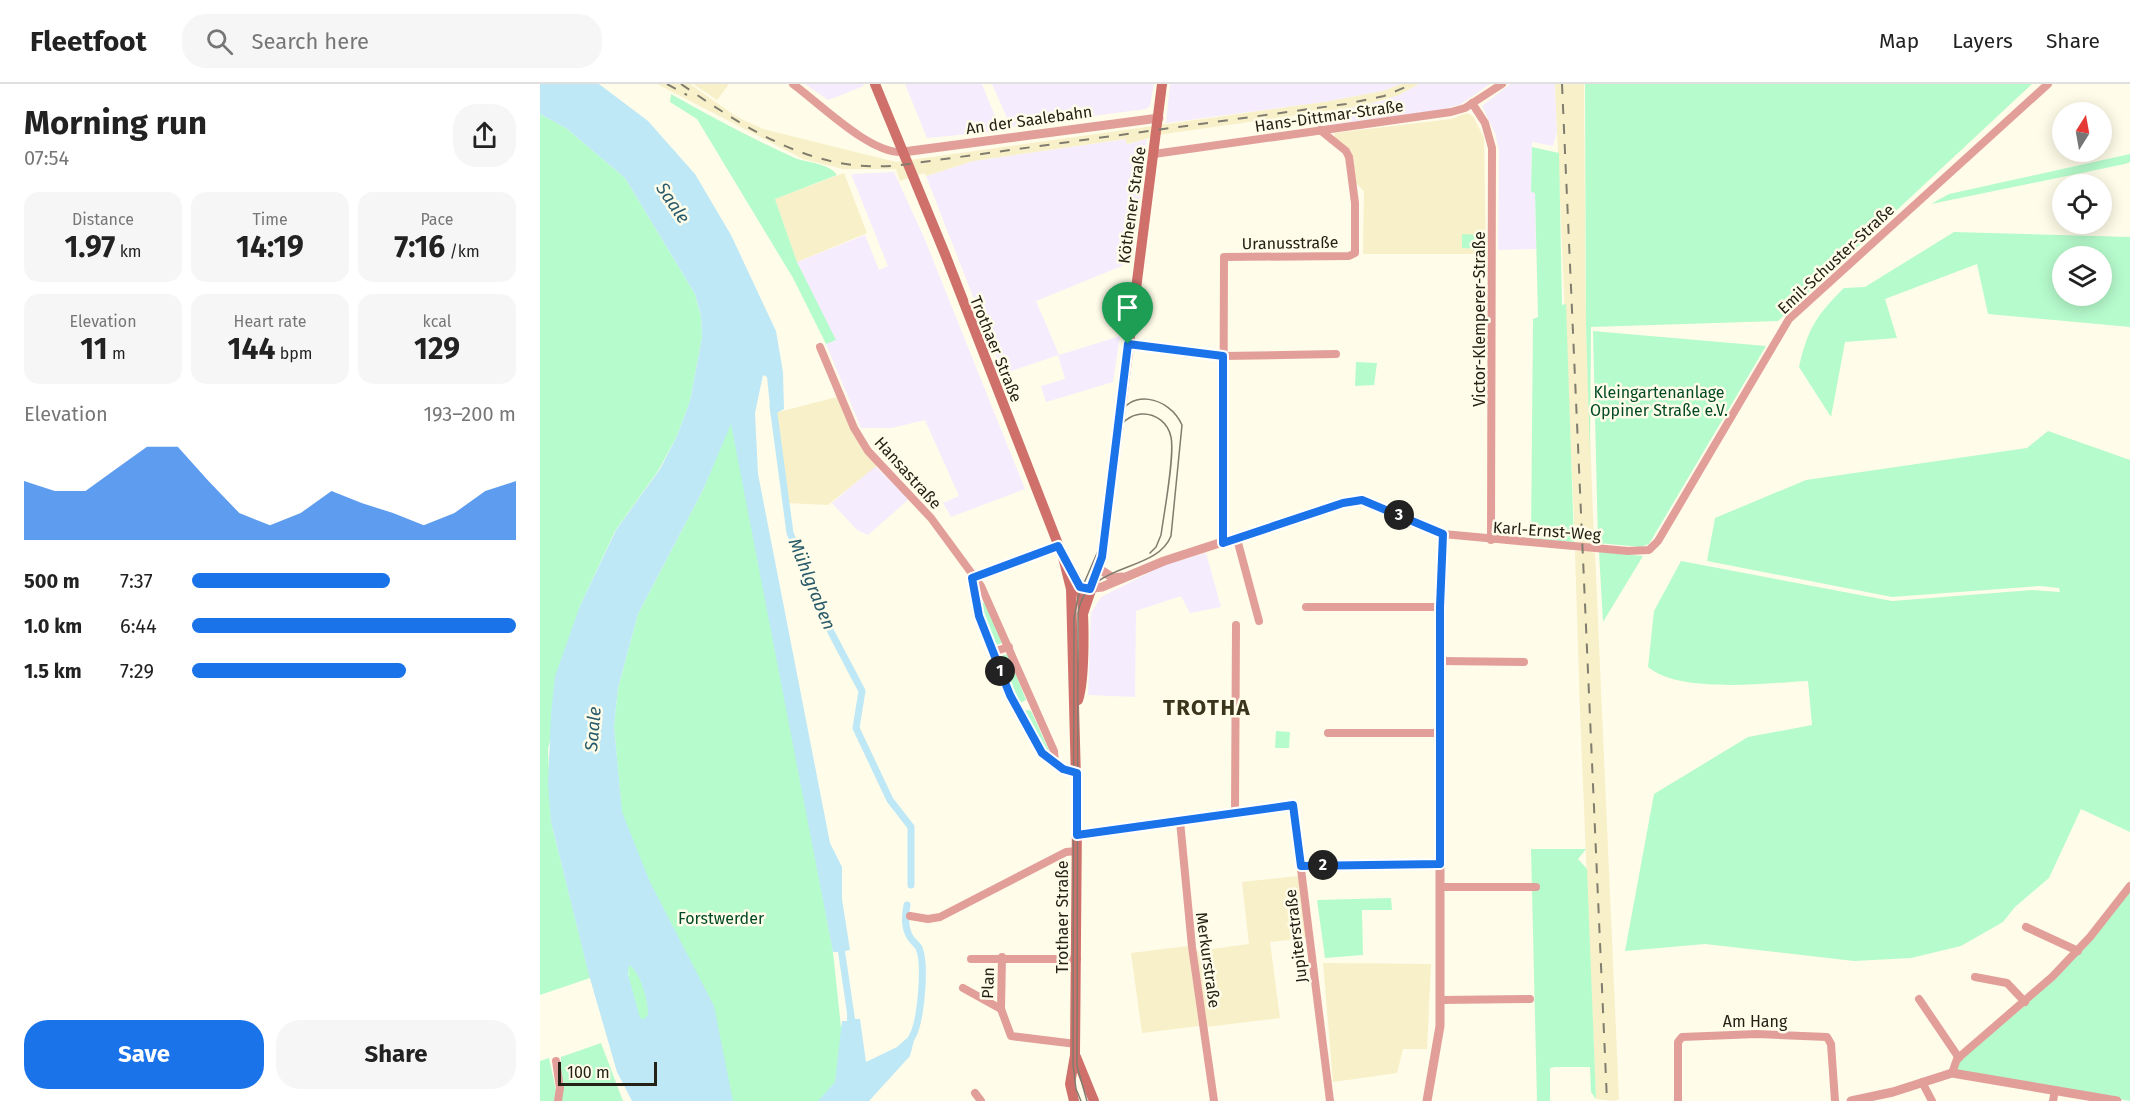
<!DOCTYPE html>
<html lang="en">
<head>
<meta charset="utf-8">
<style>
  :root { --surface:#fff; --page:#f6f6f6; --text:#222; --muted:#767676; --line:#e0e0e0; --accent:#1a73e8 }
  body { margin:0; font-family:"Fira Sans",sans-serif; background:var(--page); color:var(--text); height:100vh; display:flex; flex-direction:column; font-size:22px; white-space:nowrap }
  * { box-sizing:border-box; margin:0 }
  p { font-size:20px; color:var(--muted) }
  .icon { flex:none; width:33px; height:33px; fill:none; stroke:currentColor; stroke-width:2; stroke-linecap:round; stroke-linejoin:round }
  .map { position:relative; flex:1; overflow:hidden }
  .side { display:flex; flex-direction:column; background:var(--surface); width:540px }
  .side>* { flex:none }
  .needle { width:39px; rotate:11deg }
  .buttons { position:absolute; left:1512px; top:18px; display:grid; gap:12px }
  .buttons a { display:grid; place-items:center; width:60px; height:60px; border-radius:50%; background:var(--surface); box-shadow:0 3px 15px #0003; font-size:30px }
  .scale { position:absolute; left:18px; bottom:15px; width:99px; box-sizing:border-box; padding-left:6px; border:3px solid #242116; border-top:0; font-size:16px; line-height:21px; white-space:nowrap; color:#242116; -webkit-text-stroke:4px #fffce9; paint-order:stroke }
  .pin { position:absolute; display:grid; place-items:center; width:51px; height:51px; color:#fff; margin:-62px -26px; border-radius:50% 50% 50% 0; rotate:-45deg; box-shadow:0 0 6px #0007 }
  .pin .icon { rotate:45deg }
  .km { position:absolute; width:30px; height:30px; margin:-15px; border-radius:50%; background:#222; color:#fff; font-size:16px; line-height:30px; text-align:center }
  .round { display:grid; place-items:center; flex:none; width:63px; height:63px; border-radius:24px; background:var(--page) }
  .overview { display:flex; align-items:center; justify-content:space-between; height:102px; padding:0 24px }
  h1 { font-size:33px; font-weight:700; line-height:45px }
  .metrics { display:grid; grid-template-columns:repeat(3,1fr); gap:9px; height:102px; padding:6px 24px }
  .metrics div { display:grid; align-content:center; border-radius:15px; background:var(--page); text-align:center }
  .metrics b { font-size:30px; font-weight:700 }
  .metrics small { font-size:16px; font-weight:400 }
  .metrics p { font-size:16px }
  .chart { height:168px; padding:12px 24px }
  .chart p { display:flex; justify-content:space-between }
  .chart svg { width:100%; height:108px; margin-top:6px; fill:var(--accent); opacity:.7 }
  .action { display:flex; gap:12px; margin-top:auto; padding:12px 24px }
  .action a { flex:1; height:69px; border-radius:24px; background:var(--accent); color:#fff; font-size:24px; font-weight:700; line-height:69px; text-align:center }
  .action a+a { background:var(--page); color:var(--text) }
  ul { padding:0 24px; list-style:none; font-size:20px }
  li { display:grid; grid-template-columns:96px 72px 1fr; align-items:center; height:45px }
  li i { height:15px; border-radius:8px; background:var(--accent) }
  header { display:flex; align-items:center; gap:36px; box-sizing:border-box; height:84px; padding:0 30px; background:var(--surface); border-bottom:2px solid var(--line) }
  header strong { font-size:28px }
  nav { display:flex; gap:33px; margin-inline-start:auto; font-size:21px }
  .search { width:420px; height:54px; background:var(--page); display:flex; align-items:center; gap:15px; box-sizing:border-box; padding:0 21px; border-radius:24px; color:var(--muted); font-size:22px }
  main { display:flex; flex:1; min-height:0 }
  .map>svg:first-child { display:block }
</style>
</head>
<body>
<header>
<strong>Fleetfoot</strong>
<div class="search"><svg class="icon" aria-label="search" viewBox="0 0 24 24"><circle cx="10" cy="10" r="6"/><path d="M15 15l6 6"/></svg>Search here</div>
<nav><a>Map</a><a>Layers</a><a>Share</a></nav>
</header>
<main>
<section class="side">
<div class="overview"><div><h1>Morning run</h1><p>07:54</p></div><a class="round"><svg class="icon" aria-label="share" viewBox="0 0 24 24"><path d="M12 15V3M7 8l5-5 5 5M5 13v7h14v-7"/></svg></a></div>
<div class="metrics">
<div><p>Distance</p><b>1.97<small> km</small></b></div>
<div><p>Time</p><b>14:19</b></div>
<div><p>Pace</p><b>7:16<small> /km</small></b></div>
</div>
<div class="metrics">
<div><p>Elevation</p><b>11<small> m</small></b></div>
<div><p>Heart rate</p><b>144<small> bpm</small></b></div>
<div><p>kcal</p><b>129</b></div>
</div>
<div class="chart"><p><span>Elevation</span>193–200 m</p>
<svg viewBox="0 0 160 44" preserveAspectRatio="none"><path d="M0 44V20L10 24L20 24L30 15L40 6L50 6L60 20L70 33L80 38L90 33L100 24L110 29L120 33L130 38L140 33L150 24L160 20V44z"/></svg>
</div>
<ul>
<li><b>500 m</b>7:37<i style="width:61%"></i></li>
<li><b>1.0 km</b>6:44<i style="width:100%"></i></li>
<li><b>1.5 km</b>7:29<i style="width:66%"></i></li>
</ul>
<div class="action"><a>Save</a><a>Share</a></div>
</section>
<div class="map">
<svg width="1590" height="1017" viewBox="0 0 1590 1017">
  <rect width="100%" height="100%" fill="#fffce9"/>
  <g fill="#f5edfe">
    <polygon points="265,0 323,0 324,2 288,16"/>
    <polygon points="365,0 442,0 461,47 387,54"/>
    <polygon points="452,0 614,0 610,22 606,25 471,43"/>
    <polygon points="630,0 862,0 843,7 784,18 626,39"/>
    <polygon points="879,0 950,0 921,20 901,26 787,41 785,28 842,17"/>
    <polygon points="970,0 1015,0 1017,48 1013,62 992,58 991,108 995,109 996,165 958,166 959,66 955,49 942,22"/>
    <polygon points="586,55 588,60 607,55 594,166 582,182 496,217 519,271 580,252 573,298 506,318 501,302 525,295 518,271 463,290 386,92 433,77"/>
    <polygon points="354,88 383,151 485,405 411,433 403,419 419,412 385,336 352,344 321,344 286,260 295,256 257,178 325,151 339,186 348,182 311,90"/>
    <polygon points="335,382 369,415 328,451 317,446 292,419"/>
    <polygon points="666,469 681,523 650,529 641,512 596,527 595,613 548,611 551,529 561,513 626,480"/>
  </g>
  <g fill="#f7f0c9">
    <polygon points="117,0 150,0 197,33 223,45 356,78 784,18 843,7 862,0 879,0 859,11 822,22 624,50 587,60 585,55 433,77 386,92 384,89 360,97 356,85 303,85 263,75"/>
    <polygon points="153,0 189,0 177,16"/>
    <polygon points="1015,0 1044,0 1046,242 1054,458 1050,459 1051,468 1055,469 1079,1015 1074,1017 1056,1015 1040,627 1035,467 1039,467 1039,458 1035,457"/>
    <polygon points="927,29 933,32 944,54 946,170 823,170 824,107 815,98 811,66 794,53 795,49 911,35"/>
    <polygon points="304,89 327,149 257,178 235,115"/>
    <polygon points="297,313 340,379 288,421 247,419 235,329"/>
    <polygon points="758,792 766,854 730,858 740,934 666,943 657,867 709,860 702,798"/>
    <polygon points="648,862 659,942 602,949 591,869"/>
    <polygon points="783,879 891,880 887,965 863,965 857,989 793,998"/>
  </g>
  <g fill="#b6fbcc" fill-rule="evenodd">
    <polygon points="1045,0 1492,0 1238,237 1051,243 1050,372 1046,242"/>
    <path d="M131,10C172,33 212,55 255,74C268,79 289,79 297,91L235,115L257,178L296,256L286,260L253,194L157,35L130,18Z"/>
    <polygon points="0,30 26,44 85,94 155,210 161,232 162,253 150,317 137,352 118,387 75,447 40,522 8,665 11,738 50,894 0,911"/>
    <polygon points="992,63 1019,69 1022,221 1026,220 1034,458 991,455 993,235 998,233 995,109 991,108"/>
    <polygon points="1590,70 1590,78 1585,80 1391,120 1409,110"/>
    <path d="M1414,148L1590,153V243L1448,230L1437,180L1345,215L1357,254L1305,258L1291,333L1259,283C1268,244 1276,232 1304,204L1325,203ZM1522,172H1562V212H1522Z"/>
    <polygon points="922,150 943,151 943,165 922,164"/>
    <polygon points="1053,247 1226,262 1109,460 1101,463 1058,459"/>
    <polygon points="816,278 837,279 834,301 815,302"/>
    <polygon points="195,327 293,868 301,943 307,944 295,998 282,1017 166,1017 90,926 81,720 74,642 78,604 98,530 163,406"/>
    <path d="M1508,347L1590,376V748L1541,725L1509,794L1475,823L1463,838L1421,862L1371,874L1314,877L1165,860L1085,867L1114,710L1208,653L1272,641L1268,597C1227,599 1140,610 1108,583L1114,527L1141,477L1352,517L1492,506L1520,508L1519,504L1500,502L1352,513L1167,477L1175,434L1266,396L1487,364Z"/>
    <polygon points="1059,468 1103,472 1063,538"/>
    <polygon points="441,517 446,520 462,559 454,562 440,525"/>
    <polygon points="468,570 486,616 478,620 458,573"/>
    <polygon points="487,626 491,627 512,673 506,669 484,632 483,627"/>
    <polygon points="736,647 750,648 749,664 735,664"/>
    <polygon points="991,765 1046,765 1038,775 1047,785 1056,1015 1051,1008 1050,983 1015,983 1010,984 1010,1017 997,1017"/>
    <polygon points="1590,806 1590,1017 1415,987 1419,977 1487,920"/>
    <polygon points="851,814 852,826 822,826 823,871 785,874 777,816"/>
    <polygon points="61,959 83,1017 21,1017 21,973"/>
    <polygon points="9,974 17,1011 15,1017 0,1017 0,977"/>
  </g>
  <path fill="#bfe8f7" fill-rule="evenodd" d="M0,0H59L108,37L155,90L191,151L236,247L243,288L244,325L231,332L227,293L223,291L215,329L218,390L290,759L302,783V815L310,866L305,867L315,935H320L326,978L357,963L377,945L370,972L329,1017H278L295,998L302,937H307V929L298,868H293L191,340L163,406L98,530L78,604L74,642L82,728L110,798L174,922L193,1017H92L77,988L49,891L11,738L8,700L11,630L15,592L40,522L76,446L120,385L137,352L150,317L162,253L161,232L155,210L85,94L26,44L0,30ZM89,881C101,890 108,915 108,931L104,935L100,934L88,890Z"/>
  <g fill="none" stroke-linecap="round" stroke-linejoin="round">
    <g stroke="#bfe8f7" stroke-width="7">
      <polyline points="233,322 250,449 291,548 322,607 316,644 350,716 371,743 371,801"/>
      <path d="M367,821C365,832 364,843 370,853C372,857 377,860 379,864C386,880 381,938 372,953"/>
    </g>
    <g stroke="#e29f9a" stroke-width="8">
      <path d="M253,0C279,19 331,71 363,68"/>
      <polyline points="932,19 945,39 952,64 951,456"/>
      <polyline points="614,70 911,28 925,24 962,0"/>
      <polyline points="588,260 683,272 796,270"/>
      <polyline points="280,263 314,344 328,367 391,434 441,502 514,667 515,679"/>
      <polyline points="903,450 1088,467 1109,466 1118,457 1249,235 1508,0"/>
      <polyline points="697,455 719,537"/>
      <polyline points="683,459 684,173 809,172 815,169 815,119 809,73 806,67 780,46"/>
      <polyline points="432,493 439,532 470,611 502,669 523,685 537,689"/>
      <polyline points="432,493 518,462"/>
      <polyline points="766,523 900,523"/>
      <polyline points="452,568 469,563"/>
      <polyline points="902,577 984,578"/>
      <polyline points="788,649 901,649"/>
      <polyline points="695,729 696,541"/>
      <polyline points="640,737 652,863 674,1017"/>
      <polyline points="537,751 753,721 790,1017"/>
      <polyline points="761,782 901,780"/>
      <polyline points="900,803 996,803"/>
      <polyline points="370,832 388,835 400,833 526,768 537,767"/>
      <polyline points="1486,843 1538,867"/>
      <polyline points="462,873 461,925 471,952 536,960"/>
      <polyline points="431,875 537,875"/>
      <polyline points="1435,893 1467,899 1485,918"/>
      <polyline points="423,904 461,925"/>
      <polyline points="1379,915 1419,974"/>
      <polyline points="900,916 990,915"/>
      <polyline points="16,977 20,1004 18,1017"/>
      <polyline points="1412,989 1417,975 1512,893 1550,853 1590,802"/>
      <polyline points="1382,998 1392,1017"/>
      <polyline points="435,1009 441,1017"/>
      <polyline points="1138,1017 1138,958 1142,953 1217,950 1287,953 1291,960 1295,1017"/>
      <polyline points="1513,1017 1515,1006"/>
    </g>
    <g stroke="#e29f9a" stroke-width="9">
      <polyline points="363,68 619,34"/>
      <polyline points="558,484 573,494 582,493"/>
      <polyline points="546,505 562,503 624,477 803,419 822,416 903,450 900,523 900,942 887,1017"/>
      <polyline points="1311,1017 1353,1008 1412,989 1577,1017"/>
    </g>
    <g stroke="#d0706b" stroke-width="10">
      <polyline points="335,0 405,170 523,473 531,505 537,734 535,971 530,1000 534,1017"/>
      <path d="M527,480C533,488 538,495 540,505C545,526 545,596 538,616"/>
      <polyline points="543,530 562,473 622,0"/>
      <polyline points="536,973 554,1017"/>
    </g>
    <g stroke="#807d6f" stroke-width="1.5">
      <path d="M576,349C580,339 590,331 601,330C616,329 628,339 631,353C635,371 624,429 621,451L616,463L610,469"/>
      <path d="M541,1017L536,1005L533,981L534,534L538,513L558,467L576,337C588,303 629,312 642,341L631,452C616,490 546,477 538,529L537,982L547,1017"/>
    </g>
    <g stroke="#807d6f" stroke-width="2" stroke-dasharray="10 10" stroke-linecap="butt">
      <polyline points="127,0 147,11"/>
      <path d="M141,0C208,46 276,91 361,81L806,20L844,12L873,0"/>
      <polyline points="1022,0 1067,1017"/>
    </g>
  </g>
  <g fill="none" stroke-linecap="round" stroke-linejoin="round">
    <defs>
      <polygon id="route" points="588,260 683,272 683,459 803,419 822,416 903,450 900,523 900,780 761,782 753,721 537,751 537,689 523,685 502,669 470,611 439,532 432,494 518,462 540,503 550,505 562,473"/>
    </defs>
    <use href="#route" stroke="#fff" stroke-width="12"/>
    <use href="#route" stroke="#1a73e8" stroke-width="8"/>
  </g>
  <g text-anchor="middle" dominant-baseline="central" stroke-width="5" stroke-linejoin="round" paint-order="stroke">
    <g font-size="16" fill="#242116" stroke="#fffce9">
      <text transform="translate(789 32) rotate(-8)">Hans-Dittmar-Straße</text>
      <text transform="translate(489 36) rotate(-8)">An der Saalebahn</text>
      <text transform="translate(592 121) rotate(-82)">Köthener Straße</text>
      <text transform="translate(750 159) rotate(-1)">Uranusstraße</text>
      <text transform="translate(1296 175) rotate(-43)">Emil-Schuster-Straße</text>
      <text transform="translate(939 235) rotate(-90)">Victor-Klemperer-Straße</text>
      <text transform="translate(456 265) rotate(68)">Trothaer Straße</text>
      <text transform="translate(368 389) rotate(48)">Hansastraße</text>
      <text transform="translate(1007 447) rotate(4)">Karl-Ernst-Weg</text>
      <text transform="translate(522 833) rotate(-90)">Trothaer Straße</text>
      <text transform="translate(756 852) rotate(-97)">Jupiterstraße</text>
      <text transform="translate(668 876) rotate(82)">Merkurstraße</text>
      <text transform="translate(448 899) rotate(-88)">Plan</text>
      <text x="1215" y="937">Am Hang</text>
    </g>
    <g font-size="16" fill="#004926" stroke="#fffce9">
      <text x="1119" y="308">Kleingartenanlage<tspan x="1119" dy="18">Oppiner Straße e.V.</tspan></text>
      <text x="181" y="834">Forstwerder</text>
    </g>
    <g font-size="18" font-style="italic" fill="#285a6a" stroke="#fffce9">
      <text transform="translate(133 119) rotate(56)">Saale</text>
      <text transform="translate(272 500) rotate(68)">Mühlgraben</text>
      <text transform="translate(53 645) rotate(-85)">Saale</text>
    </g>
    <g font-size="22" font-weight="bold" letter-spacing="1.5" fill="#39341b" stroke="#fffce9">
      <text x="667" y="623">TROTHA</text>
    </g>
  </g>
</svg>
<div class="buttons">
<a><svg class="needle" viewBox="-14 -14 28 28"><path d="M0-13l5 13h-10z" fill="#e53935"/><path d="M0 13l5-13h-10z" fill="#767676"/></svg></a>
<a><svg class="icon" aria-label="locate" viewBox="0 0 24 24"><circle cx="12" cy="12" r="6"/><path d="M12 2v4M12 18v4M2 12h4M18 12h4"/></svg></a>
<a><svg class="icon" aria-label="layers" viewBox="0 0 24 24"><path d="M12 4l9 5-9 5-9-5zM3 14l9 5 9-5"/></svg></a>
</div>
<div class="scale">100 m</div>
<div class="pin" style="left:588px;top:260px;background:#1e9e55"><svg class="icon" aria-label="arrive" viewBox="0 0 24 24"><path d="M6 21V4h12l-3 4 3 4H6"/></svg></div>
<b class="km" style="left:460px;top:587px">1</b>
<b class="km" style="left:783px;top:781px">2</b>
<b class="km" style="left:859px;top:431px">3</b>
</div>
</main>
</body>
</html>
